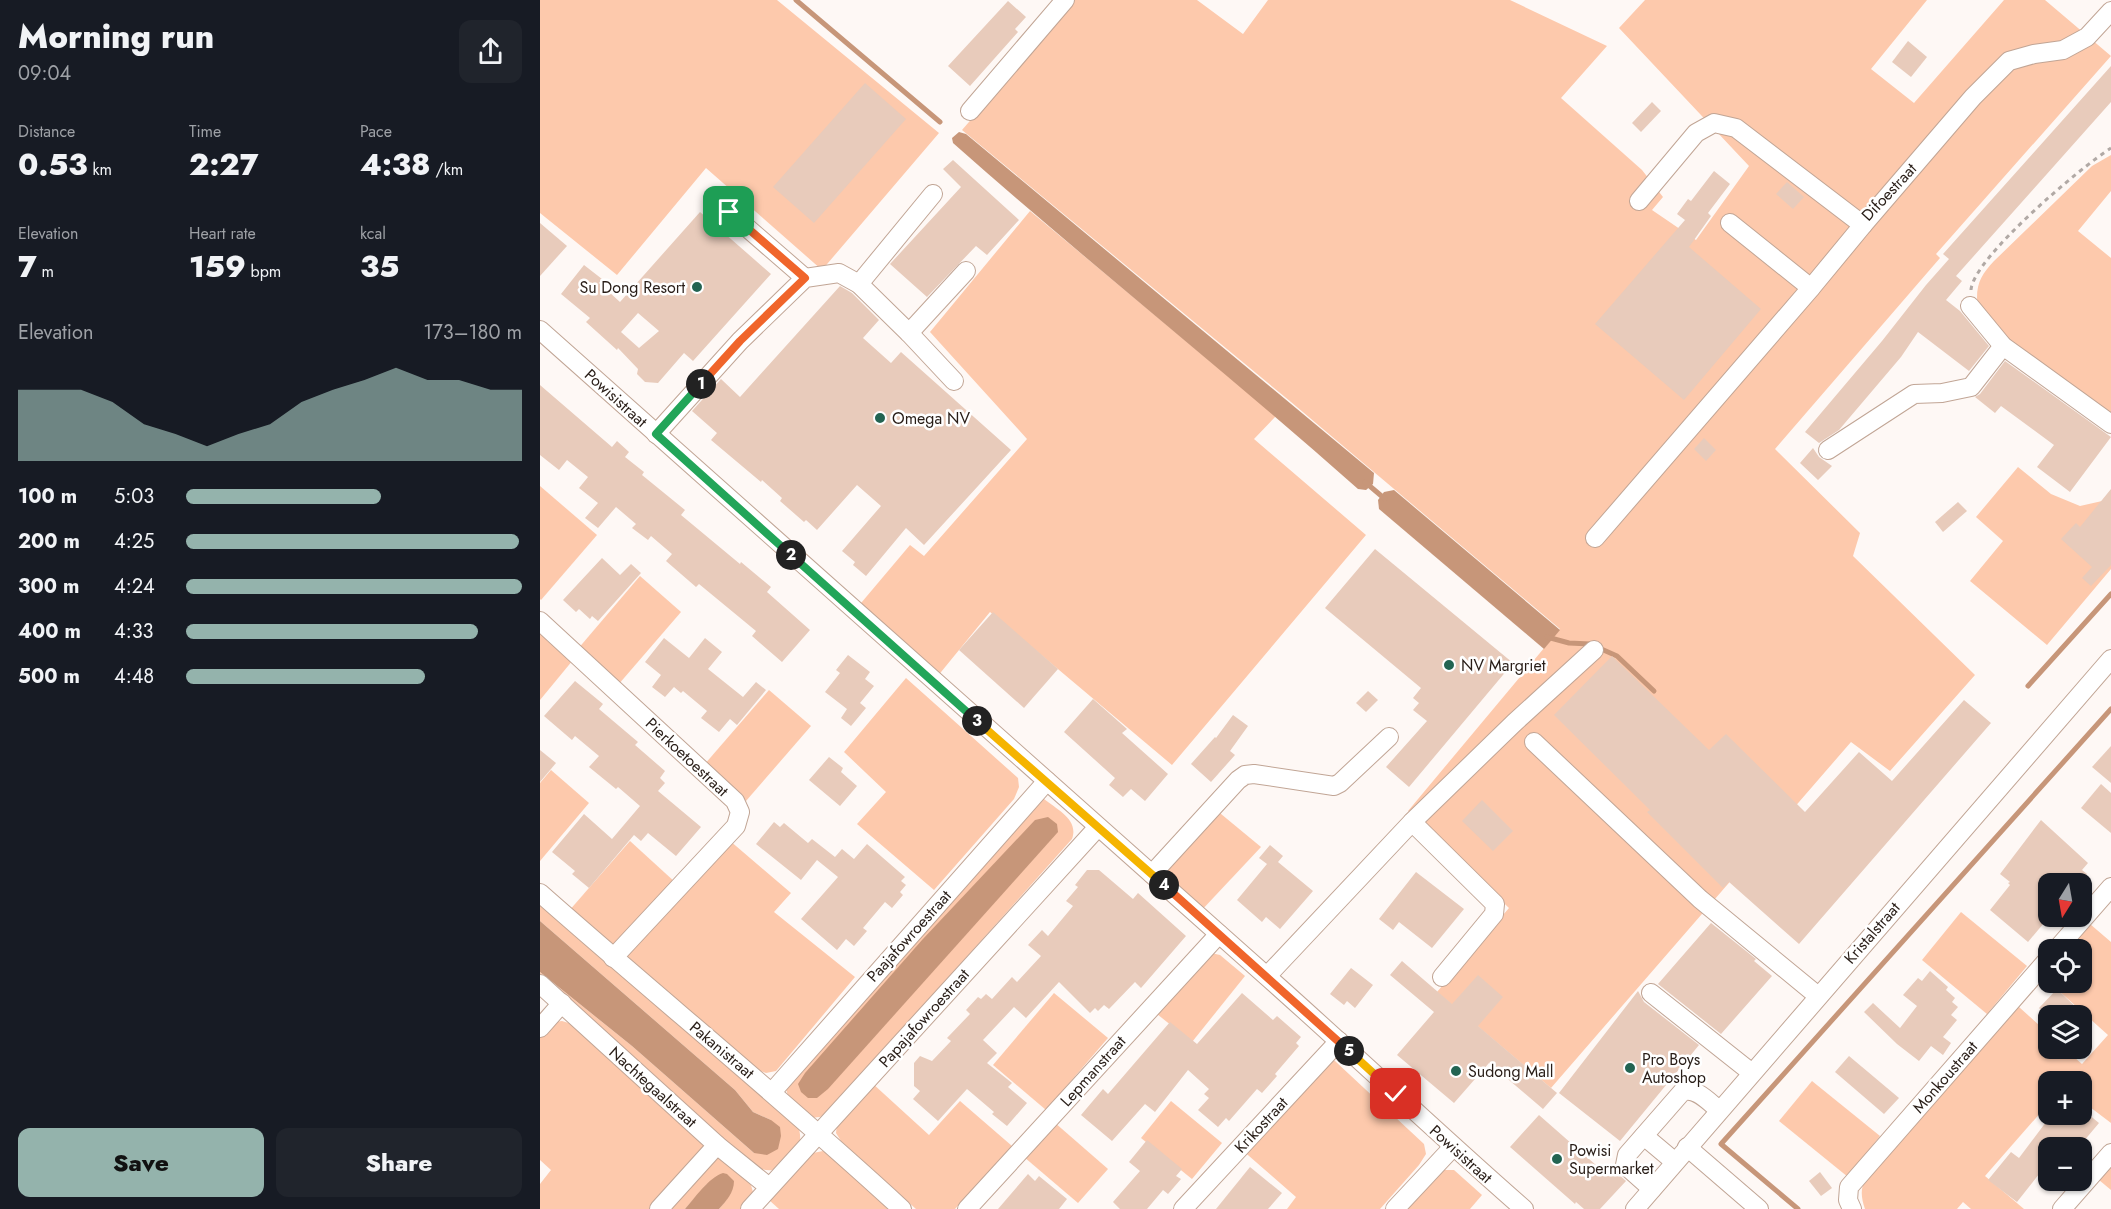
<!DOCTYPE html>
<html lang="en">
<head>
<meta charset="utf-8">
<style>
  :root { --surface:#171b24; --page:#20242c; --text:#f1f3f6; --muted:#9ea1a6; --accent:#94b3ac }
  body { margin:0; font-family:Jost,sans-serif; background:var(--page); color:var(--text); height:100vh; display:flex; flex-direction:column; font-size:22px; white-space:nowrap }
  * { box-sizing:border-box; margin:0 }
  p { font-size:20px; color:var(--muted) }
  .icon { flex:none; width:33px; height:33px; fill:none; stroke:currentColor; stroke-width:2; stroke-linecap:round; stroke-linejoin:round }
  .map { position:relative; flex:1; overflow:hidden }
  .panel { display:flex; flex-direction:column; background:var(--surface); width:540px }
  .panel>* { flex:none }
  .needle { width:39px; rotate:191deg }
  .controls { position:absolute; left:1498px; top:873px; display:grid; gap:12px }
  .controls a { display:grid; place-items:center; width:54px; height:54px; border-radius:12px; background:var(--surface); box-shadow:0 2px 4px #0004; font-size:30px }
  .pin { position:absolute; display:grid; place-items:center; width:51px; height:51px; color:#fff; margin:-26px; border-radius:12px; box-shadow:0 3px 9px #0006 }
  .km { position:absolute; width:30px; height:30px; margin:-15px; border-radius:50%; background:#222; color:#fff; font-size:16px; line-height:30px; text-align:center }
  .round { display:grid; place-items:center; flex:none; width:63px; height:63px; border-radius:12px; background:var(--page) }
  .summary { display:flex; align-items:center; justify-content:space-between; height:102px; padding:0 18px }
  h1 { font-size:33px; font-weight:800; line-height:45px }
  .figures { display:grid; grid-template-columns:repeat(3,1fr); gap:9px; height:102px; padding:6px 18px }
  .figures div { display:grid; align-content:center }
  .figures b { font-size:30px; font-weight:800 }
  .figures small { font-size:16px; font-weight:400 }
  .figures p { font-size:16px }
  .chart { height:168px; padding:12px 18px }
  .chart p { display:flex; justify-content:space-between }
  .chart svg { width:100%; height:108px; margin-top:6px; fill:var(--accent); opacity:.7 }
  .action { display:flex; gap:12px; margin-top:auto; padding:12px 18px }
  .action a { flex:1; height:69px; border-radius:12px; background:var(--accent); color:#111; font-size:24px; font-weight:800; line-height:69px; text-align:center }
  .action a+a { background:var(--page); color:var(--text) }
  ul { padding:0 18px; list-style:none; font-size:20px }
  li { display:grid; grid-template-columns:96px 72px 1fr; align-items:center; height:45px }
  li i { height:15px; border-radius:8px; background:var(--accent) }
  main { display:flex; flex:1; min-height:0 }
  .map>svg:first-child { display:block }
</style>
</head>
<body>
<main>
<section class="panel">
<div class="summary"><div><h1>Morning run</h1><p>09:04</p></div><a class="round"><svg class="icon" aria-label="share" viewBox="0 0 24 24"><path d="M12 15V3M7 8l5-5 5 5M5 13v7h14v-7"/></svg></a></div>
<div class="figures">
<div><p>Distance</p><b>0.53<small> km</small></b></div>
<div><p>Time</p><b>2:27</b></div>
<div><p>Pace</p><b>4:38<small> /km</small></b></div>
</div>
<div class="figures">
<div><p>Elevation</p><b>7<small> m</small></b></div>
<div><p>Heart rate</p><b>159<small> bpm</small></b></div>
<div><p>kcal</p><b>35</b></div>
</div>
<div class="chart"><p><span>Elevation</span>173–180 m</p>
<svg viewBox="0 0 160 44" preserveAspectRatio="none"><path d="M0 44V15L10 15L20 15L30 20L40 29L50 33L60 38L70 33L80 29L90 20L100 15L110 11L120 6L130 11L140 11L150 15L160 15V44z"/></svg>
</div>
<ul>
<li><b>100 m</b>5:03<i style="width:58%"></i></li>
<li><b>200 m</b>4:25<i style="width:99%"></i></li>
<li><b>300 m</b>4:24<i style="width:100%"></i></li>
<li><b>400 m</b>4:33<i style="width:87%"></i></li>
<li><b>500 m</b>4:48<i style="width:71%"></i></li>
</ul>
<div class="action"><a>Save</a><a>Share</a></div>
</section>
<div class="map">
<svg width="1571" height="1209" viewBox="0 0 1571 1209">
  <rect width="100%" height="100%" fill="#fef8f5"/>
  <g fill="#fdc9ac">
    <polygon points="0,0 237,0 399,133 282,270 166,168 77,275 0,213"/>
    <polygon points="535,0 657,0 703,34 728,0 970,0 1067,46 1021,98 1102,170 1123,197 1112,210 1156,240 1209,166 1079,28 1105,0 1387,0 1331,69 1374,103 1464,0 1505,0 1571,56 1396,254 1400,258 1235,449 1320,533 1313,556 1435,675 1350,771 1311,742 1011,1088 897,992 969,908 868,811 1020,629 751,402 422,130"/>
    <path d="M1571,155V191L1538,231L1571,258V415C1542,395 1438,332 1437,298C1437,281 1443,273 1454,261L1552,166Z"/>
    <polygon points="490,211 736,416 714,439 826,535 632,765 450,612 397,677 316,609 370,545 384,556 487,439 390,332"/>
    <polygon points="1478,467 1511,494 1540,506 1571,499 1571,569 1507,645 1430,581 1463,541 1436,517"/>
    <polygon points="0,486 57,535 1,600 0,599"/>
    <polygon points="100,576 141,612 78,685 37,650"/>
    <polygon points="0,631 33,660 0,700"/>
    <polygon points="366,678 478,778 479,787 474,799 394,890 317,824 346,792 304,752"/>
    <polygon points="229,690 271,726 206,801 164,765"/>
    <polygon points="11,770 49,803 0,861 0,783"/>
    <path d="M496,799H504C518,810 539,820 532,839L290,1110L280,1117L270,1118L248,1096L246,1089Z"/>
    <polygon points="675,809 721,847 660,912 619,870"/>
    <polygon points="189,840 251,893 234,912 315,977 236,1071 226,1073 218,1070 90,963 88,957 89,950"/>
    <polygon points="90,841 136,883 74,948 28,912"/>
    <path d="M0,904L259,1129C260,1134 261,1138 259,1143C256,1150 240,1167 232,1170C225,1171 219,1168 213,1165L0,978V972L92,1046L214,1153L231,1120L213,1112L195,1090L0,921Z"/>
    <polygon points="1421,912 1487,966 1447,1014 1382,960"/>
    <path d="M1550,924L1571,942V1123L1542,1101V1082H1509V1103L1445,1176L1484,1209H1431L1423,1202L1417,1209H1325C1321,1197 1320,1189 1326,1177L1479,1007L1509,1034V1048L1525,1049L1542,1064L1568,1035L1509,982H1542V950L1529,949Z"/>
    <polygon points="671,953 680,955 705,976 652,1042 612,1010"/>
    <polygon points="514,993 568,1038 506,1110 453,1065"/>
    <polygon points="22,1021 32,1024 163,1141 165,1147 109,1209 0,1209 0,1184 11,1170 0,1160 0,1035 15,1022"/>
    <polygon points="786,1059 795,1061 884,1144 886,1154 879,1165 840,1209 747,1209 756,1197 701,1149"/>
    <polygon points="1272,1081 1340,1136 1308,1177 1239,1121"/>
    <polygon points="332,1083 389,1135 420,1101 472,1146 415,1209 376,1209 301,1141 296,1133 297,1124"/>
    <polygon points="631,1101 682,1143 652,1179 601,1138"/>
    <polygon points="514,1122 568,1169 538,1203 484,1157"/>
    <polygon points="283,1151 293,1154 353,1209 239,1209 229,1200 273,1153"/>
    <path d="M175,1158C192,1160 211,1175 213,1193L200,1209H179L187,1199L167,1184L145,1209H125Z"/>
    <polygon points="1571,1166 1571,1190 1559,1180"/>
    <polygon points="904,1170 914,1170 942,1195 930,1209 863,1209"/>
  </g>
  <g fill="#c79679">
    <path d="M419,132L426,134L834,473L833,484L826,490L818,489C685,371 546,261 413,143L412,138Z"/>
    <polygon points="854,490 1020,630 1004,649 839,509 838,500 844,492"/>
    <polygon points="508,817 517,824 518,832 288,1089 277,1098 268,1098 261,1092 258,1084 265,1073 382,940 495,820"/>
    <polygon points="0,921 195,1090 213,1112 231,1120 240,1127 241,1136 238,1149 227,1155 214,1153 92,1046 0,972"/>
    <path d="M183,1173L187,1174L194,1181C194,1193 186,1201 179,1209H145C155,1198 168,1178 183,1173Z"/>
  </g>
  <g fill="none" stroke-linecap="round" stroke-linejoin="round">
    <g stroke="#c79679" stroke-width="5">
      <polyline points="256,0 400,122"/>
      <polyline points="825,482 845,499"/>
      <polyline points="1007,637 1029,643 1050,644 1077,656 1114,691"/>
      <polyline points="1488,686 1571,594"/>
      <polyline points="1258,1209 1181,1144 1571,709"/>
    </g>
  </g>
  <g fill="#e8cbbb" fill-rule="evenodd">
    <polygon points="468,1 486,17 475,29 478,32 430,86 408,66"/>
    <polygon points="1368,41 1387,57 1371,77 1352,62"/>
    <polygon points="1571,66 1571,102 1416,276 1422,281 1406,300 1420,311 1449,346 1429,371 1378,332 1361,357 1299,430 1279,443 1265,432 1342,341 1386,285 1409,259 1403,254"/>
    <polygon points="325,83 366,119 274,223 233,187"/>
    <polygon points="1112,102 1121,111 1101,132 1092,123"/>
    <polygon points="413,160 479,220 447,255 436,246 387,297 350,264 421,187 403,169"/>
    <polygon points="1174,171 1190,184 1168,213 1171,216 1149,247 1221,309 1144,400 1055,324 1145,220 1137,214 1148,199 1151,201"/>
    <polygon points="1247,182 1264,197 1253,209 1236,194"/>
    <path d="M160,212L231,274L153,361L144,353L118,383L105,382L97,374L98,369L78,348L77,350L46,322L50,318L21,294L44,265L62,279L59,283L80,302ZM98,313L119,331L99,348L81,332Z"/>
    <polygon points="0,223 27,246 0,276"/>
    <polygon points="300,286 312,293 339,320 323,338 351,363 361,352 471,450 384,545 366,528 326,576 313,565 315,562 302,551 341,506 317,485 277,530 266,520 264,522 240,501 242,498 222,480 221,482 171,440 177,433 152,411 181,379 200,397"/>
    <polygon points="1465,361 1571,437 1530,492 1497,467 1514,445 1461,406 1455,413 1435,397 1440,394"/>
    <polygon points="0,385 72,447 77,441 89,452 85,457 104,472 102,475 145,510 141,515 200,564 201,562 231,587 227,592 270,630 242,662 212,636 216,631 159,584 156,587 126,561 132,554 111,536 108,540 92,528 96,524 76,507 58,528 45,518 58,503 39,488 48,477 27,460 19,470 0,455"/>
    <polygon points="1164,438 1176,450 1166,461 1154,449"/>
    <polygon points="1273,448 1279,457 1292,466 1278,480 1260,463"/>
    <polygon points="1571,489 1571,565 1551,586 1542,578 1552,567 1521,539 1536,523 1540,527"/>
    <polygon points="1418,502 1427,511 1403,532 1395,522"/>
    <polygon points="835,549 973,663 869,787 846,767 887,721 873,710 879,703 873,698 881,688 785,608"/>
    <polygon points="62,558 80,575 91,564 101,573 58,621 52,616 50,619 39,609 36,612 23,600"/>
    <polygon points="453,612 518,669 484,708 419,650"/>
    <polygon points="124,638 149,658 165,638 182,652 168,669 203,697 216,682 226,690 197,725 190,719 179,732 161,718 167,711 143,691 141,693 134,687 125,697 112,687 121,675 105,662"/>
    <polygon points="308,655 330,672 325,679 334,686 320,703 326,708 311,726 301,718 307,709 285,692 300,673 296,670"/>
    <polygon points="1072,656 1169,750 1186,734 1265,812 1319,752 1352,781 1424,700 1451,723 1259,944 1189,882 1183,888 1107,812 1110,810 1014,715"/>
    <polygon points="35,681 63,704 59,709 98,742 95,745 125,771 120,778 125,783 118,791 161,827 136,856 108,833 101,841 94,835 49,888 32,874 35,871 12,852 44,814 72,839 100,806 78,787 76,789 49,767 59,756 35,736 32,740 4,716"/>
    <polygon points="828,691 838,700 826,712 816,703"/>
    <polygon points="553,699 587,729 582,733 628,774 605,801 591,789 583,797 569,785 575,778 524,732"/>
    <polygon points="693,715 708,726 690,751 695,755 671,782 651,764 675,737 676,738"/>
    <polygon points="1571,746 1571,783 1552,767"/>
    <polygon points="0,750 16,763 0,782"/>
    <polygon points="289,757 303,768 301,772 317,786 300,806 269,780"/>
    <polygon points="1561,784 1571,793 1571,833 1541,808"/>
    <polygon points="942,800 973,831 953,851 922,821"/>
    <polygon points="1501,820 1548,863 1542,870 1547,874 1539,884 1509,884 1509,917 1488,942 1450,910 1470,885 1468,883 1470,882 1460,874"/>
    <polygon points="234,822 240,827 244,823 268,843 272,839 295,857 302,849 314,859 327,844 365,877 361,881 366,885 360,892 363,895 352,908 345,902 323,928 327,931 314,946 306,939 297,950 261,919 298,877 277,860 261,880 216,844"/>
    <polygon points="730,845 743,856 738,862 773,891 740,929 726,917 722,922 697,900 727,864 719,858"/>
    <polygon points="547,870 559,870 593,899 598,893 646,936 601,988 595,982 569,1009 564,1005 558,1011 555,1008 550,1013 519,982 486,1018 474,1007 443,1040 457,1053 447,1063 472,1083 468,1087 487,1103 467,1126 452,1114 454,1112 427,1089 398,1121 373,1099 380,1091 374,1086 374,1063 380,1056 392,1061 411,1041 407,1038 430,1014 426,1010 438,997 441,999 446,994 452,999 472,977 477,982 501,956 488,945 502,930 508,936 533,906 526,901 538,887 535,885"/>
    <polygon points="876,872 924,909 892,948 859,922 853,930 839,919"/>
    <polygon points="1171,923 1216,959 1214,961 1232,976 1181,1034 1118,984"/>
    <polygon points="862,961 912,1004 938,975 963,997 938,1026 1017,1093 1003,1109 949,1063 914,1103 857,1055 894,1012 850,975"/>
    <polygon points="811,968 833,985 815,1008 807,1001 804,1005 790,994"/>
    <polygon points="1390,971 1408,987 1406,990 1415,998 1412,1002 1418,1007 1411,1015 1417,1020 1403,1037 1411,1043 1403,1055 1391,1046 1379,1061 1357,1044 1324,1012 1333,1003 1360,1028 1377,1006 1363,995 1378,978 1382,981"/>
    <polygon points="1517,989 1545,1016 1507,1016 1499,1008"/>
    <polygon points="1098,991 1104,1002 1159,1045 1080,1141 1019,1093"/>
    <polygon points="702,993 733,1020 737,1016 761,1037 756,1043 759,1046 735,1074 737,1076 722,1093 717,1089 689,1121 686,1118 678,1127 658,1110 669,1098 664,1094 669,1089 648,1070 615,1112 605,1104 572,1141 541,1115 563,1089 568,1094 630,1022 657,1044"/>
    <polygon points="1309,1056 1359,1098 1344,1114 1295,1072"/>
    <polygon points="1512,1114 1548,1114 1559,1123 1538,1148 1509,1148 1509,1174 1503,1169 1477,1202 1448,1180 1471,1152 1479,1158"/>
    <polygon points="999,1115 1065,1173 1073,1165 1077,1173 1086,1181 1060,1209 1044,1209 1036,1202 1035,1204 970,1147"/>
    <polygon points="607,1140 642,1169 636,1176 641,1179 628,1194 623,1190 607,1209 580,1209 573,1202 600,1171 589,1162"/>
    <polygon points="710,1167 742,1193 728,1209 676,1209"/>
    <polygon points="1280,1172 1292,1188 1281,1196 1269,1181"/>
    <polygon points="488,1174 495,1181 499,1176 527,1199 519,1209 458,1209"/>
  </g>
  <g fill="none" stroke-linecap="round" stroke-linejoin="round">
    <defs>
      <g id="minor">
        <polyline points="430,111 525,0"/>
        <polyline points="1099,201 1156,133 1174,123 1196,128 1323,225 1433,97 1469,61 1494,54 1523,50 1547,37 1571,11"/>
        <polyline points="189,212 265,278"/>
        <polyline points="1190,223 1271,288 1323,225"/>
        <polyline points="319,284 393,194"/>
        <polyline points="1430,306 1463,346 1571,424"/>
        <path d="M0,330C240,546 482,759 723,973C811,1051 896,1132 984,1209"/>
        <polyline points="369,333 426,271"/>
        <polyline points="116,434 200,341 265,278 299,273 319,284 369,333 414,381"/>
        <polyline points="1288,450 1374,394 1402,393 1431,387 1463,346"/>
        <polyline points="1055,538 1271,288"/>
        <polyline points="0,621 195,801 200,812 196,826 73,958"/>
        <polyline points="994,742 1160,899 1278,996"/>
        <polyline points="872,822 974,723 1054,650"/>
        <polyline points="612,874 698,780 705,775 714,774 794,786 800,783 849,737"/>
        <path d="M0,893C120,999 244,1100 362,1209"/>
        <polyline points="1516,950 1571,887"/>
        <polyline points="727,976 872,822 955,904 954,914 902,977"/>
        <polyline points="0,984 177,1145 229,1187"/>
        <polyline points="1111,993 1212,1073"/>
        <polyline points="0,1028 22,1003"/>
        <polyline points="232,1092 507,781"/>
        <polyline points="1104,1136 1135,1162"/>
        <polyline points="1147,1147 1219,1209"/>
        <path d="M1112,1189L1085,1165L1087,1155L1142,1092C1155,1086 1169,1102 1179,1110"/>
        <polyline points="119,1209 177,1145"/>
        <polyline points="210,1209 558,827"/>
        <polyline points="427,1209 679,934"/>
        <polyline points="643,1209 799,1041"/>
        <polyline points="855,1209 913,1147"/>
        <polyline points="1095,1209 1571,659"/>
        <polyline points="1312,1209 1308,1200 1309,1187 1509,958"/>
        <polyline points="1522,1209 1571,1153"/>
      </g>
    </defs>
    <use href="#minor" stroke="#c1a595" stroke-width="20"/>
    <path stroke="#b1a9a5" stroke-width="3" stroke-dasharray="4.5 4.5" stroke-linecap="butt" d="M1431,290C1433,258 1541,167 1571,148"/>
    <use href="#minor" stroke="#fff" stroke-width="18"/>
  </g>
  <g fill="none" stroke-linecap="round" stroke-linejoin="round">
    <defs>
      <polyline id="split-1" points="161,384 200,341 265,278 189,212"/>
      <polyline id="split-2" points="161,384 116,434 251,555"/>
      <polyline id="split-3" points="251,555 437,721"/>
      <polyline id="split-4" points="437,721 624,885"/>
      <polyline id="split-5" points="624,885 809,1051"/>
      <polyline id="split-6" points="809,1051 856,1094"/>
    </defs>
    <use href="#split-1" stroke="#fff" stroke-width="12"/>
    <use href="#split-2" stroke="#fff" stroke-width="12"/>
    <use href="#split-3" stroke="#fff" stroke-width="12"/>
    <use href="#split-4" stroke="#fff" stroke-width="12"/>
    <use href="#split-5" stroke="#fff" stroke-width="12"/>
    <use href="#split-6" stroke="#fff" stroke-width="12"/>
    <use href="#split-1" stroke="#f0652b" stroke-width="8"/>
    <use href="#split-2" stroke="#22a559" stroke-width="8"/>
    <use href="#split-3" stroke="#22a559" stroke-width="8"/>
    <use href="#split-4" stroke="#f5b400" stroke-width="8"/>
    <use href="#split-5" stroke="#f0652b" stroke-width="8"/>
    <use href="#split-6" stroke="#f5b400" stroke-width="8"/>
  </g>
  <g fill="#236452" stroke="#fff" stroke-width="2">
    <circle cx="157" cy="287" r="6"/>
    <circle cx="340" cy="418" r="6"/>
    <circle cx="909" cy="665" r="6"/>
    <circle cx="1090" cy="1068" r="6"/>
    <circle cx="916" cy="1071" r="6"/>
    <circle cx="1017" cy="1159" r="6"/>
  </g>
  <g text-anchor="middle" dominant-baseline="central" stroke-width="5" stroke-linejoin="round" paint-order="stroke">
    <g font-size="16" fill="#281d17" stroke="#fff">
      <text transform="translate(1349 192) rotate(-47)">Difoestraat</text>
      <text transform="translate(76 398) rotate(42)">Powisistraat</text>
      <text transform="translate(147 757) rotate(43)">Pierkoetoestraat</text>
      <text transform="translate(1332 933) rotate(-49)">Kristalstraat</text>
      <text transform="translate(369 936) rotate(-48)">Paajafowroestraat</text>
      <text transform="translate(384 1018) rotate(-48)">Papajafowroestraat</text>
      <text transform="translate(182 1050) rotate(40)">Pakanistraat</text>
      <text transform="translate(553 1071) rotate(-48)">Lepmanstraat</text>
      <text transform="translate(1405 1077) rotate(-49)">Monkoustraat</text>
      <text transform="translate(113 1087) rotate(42)">Nachtegaalstraat</text>
      <text transform="translate(721 1125) rotate(-47)">Krikostraat</text>
      <text transform="translate(921 1154) rotate(42)">Powisistraat</text>
    </g>
    <g font-size="16" fill="#281d17" stroke="#fff" text-anchor="start">
      <text x="145" y="287" text-anchor="end">Su Dong Resort</text>
      <text x="352" y="418">Omega NV</text>
      <text x="921" y="665">NV Margriet</text>
      <text x="1102" y="1059">Pro Boys<tspan x="1102" dy="18">Autoshop</tspan></text>
      <text x="928" y="1071">Sudong Mall</text>
      <text x="1029" y="1150">Powisi<tspan x="1029" dy="18">Supermarket</tspan></text>
    </g>
  </g>
</svg>
<div class="controls">
<a><svg class="needle" viewBox="-14 -14 28 28"><path d="M0-13l5 13h-10z" fill="#e53935"/><path d="M0 13l5-13h-10z" fill="#9ea1a6"/></svg></a>
<a><svg class="icon" aria-label="locate" viewBox="0 0 24 24"><circle cx="12" cy="12" r="6"/><path d="M12 2v4M12 18v4M2 12h4M18 12h4"/></svg></a>
<a><svg class="icon" aria-label="layers" viewBox="0 0 24 24"><path d="M12 4l9 5-9 5-9-5zM3 14l9 5 9-5"/></svg></a>
<a>+</a>
<a>−</a>
</div>
<div class="pin" style="left:189px;top:212px;background:#1e9e55"><svg class="icon" aria-label="arrive" viewBox="0 0 24 24"><path d="M6 21V4h12l-3 4 3 4H6"/></svg></div>
<div class="pin" style="left:856px;top:1094px;background:#d93025"><svg class="icon" aria-label="check" viewBox="0 0 24 24"><path d="M5 12l5 5 9-10"/></svg></div>
<b class="km" style="left:161px;top:384px">1</b>
<b class="km" style="left:251px;top:555px">2</b>
<b class="km" style="left:437px;top:721px">3</b>
<b class="km" style="left:624px;top:885px">4</b>
<b class="km" style="left:809px;top:1051px">5</b>
</div>
</main>
</body>
</html>
